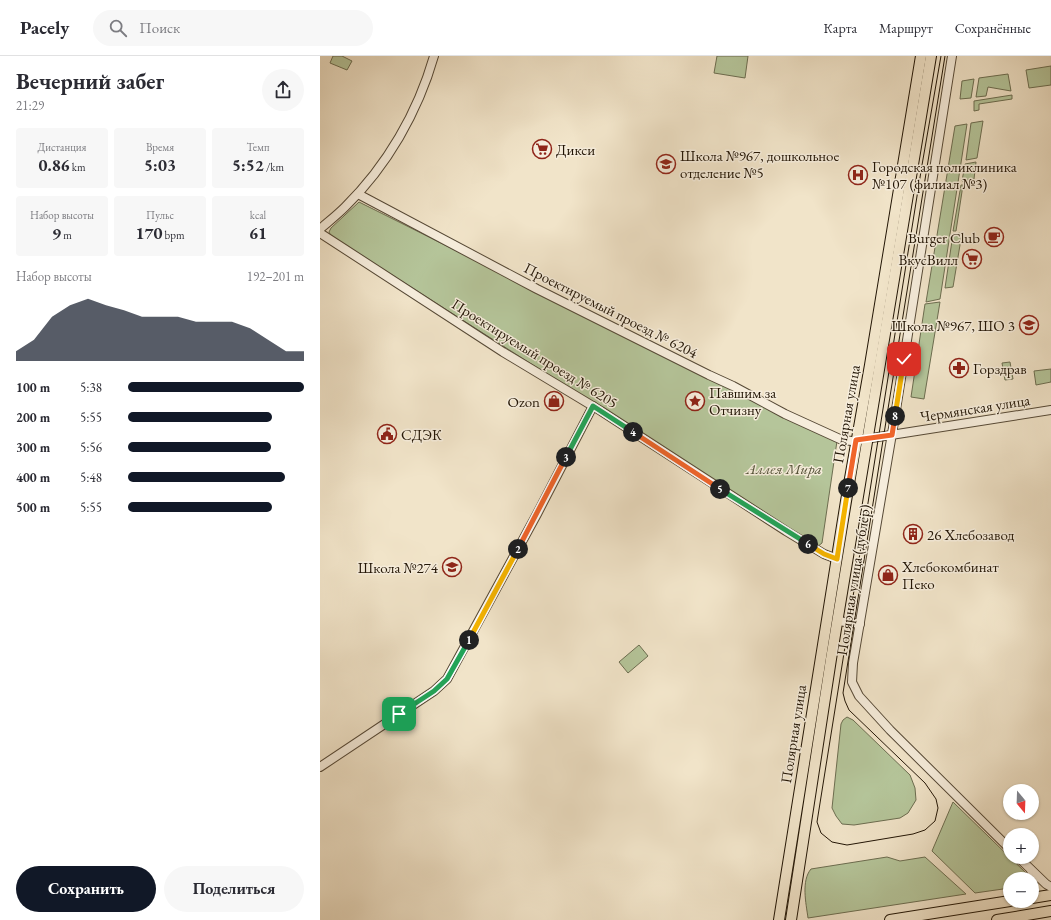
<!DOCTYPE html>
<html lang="ru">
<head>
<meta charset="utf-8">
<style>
  :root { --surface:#fff; --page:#f7f7f7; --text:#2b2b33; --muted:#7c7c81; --line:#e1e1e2; --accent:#111827 }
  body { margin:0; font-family:"EB Garamond",serif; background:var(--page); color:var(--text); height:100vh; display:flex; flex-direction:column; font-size:15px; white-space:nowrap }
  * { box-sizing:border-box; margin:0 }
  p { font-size:13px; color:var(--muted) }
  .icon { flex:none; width:22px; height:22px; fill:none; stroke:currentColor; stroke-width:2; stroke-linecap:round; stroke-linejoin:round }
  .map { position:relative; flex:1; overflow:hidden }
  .details { display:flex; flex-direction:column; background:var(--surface); width:320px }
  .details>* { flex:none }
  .needle { width:26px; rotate:161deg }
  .fabs { position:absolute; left:683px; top:728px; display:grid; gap:8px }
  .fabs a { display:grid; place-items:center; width:36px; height:36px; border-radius:50%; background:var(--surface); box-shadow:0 1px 3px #0004; font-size:20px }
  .pin { position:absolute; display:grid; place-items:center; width:34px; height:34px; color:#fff; margin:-17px; border-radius:8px; box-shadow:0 2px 6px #0006 }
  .km { position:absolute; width:20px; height:20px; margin:-10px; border-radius:50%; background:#222; color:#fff; font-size:11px; line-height:20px; text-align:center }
  .round { display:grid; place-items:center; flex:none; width:42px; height:42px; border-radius:21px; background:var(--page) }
  .head { display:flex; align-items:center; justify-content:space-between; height:68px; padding:0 16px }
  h1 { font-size:22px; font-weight:700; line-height:30px }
  .figures { display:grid; grid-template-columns:repeat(3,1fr); gap:6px; height:68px; padding:4px 16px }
  .figures div { display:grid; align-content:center; border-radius:4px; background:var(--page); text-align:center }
  .figures b { font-size:17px; font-weight:700 }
  .figures small { font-size:11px; font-weight:400 }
  .figures p { font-size:11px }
  .chart { height:112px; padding:8px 16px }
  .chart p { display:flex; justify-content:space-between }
  .chart svg { width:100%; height:72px; margin-top:4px; fill:var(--accent); opacity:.7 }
  .primary-button { display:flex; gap:8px; margin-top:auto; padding:8px 16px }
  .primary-button a { flex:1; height:46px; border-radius:24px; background:var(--accent); color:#fff; font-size:16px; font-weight:700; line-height:46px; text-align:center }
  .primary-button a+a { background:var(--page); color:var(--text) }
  ul { padding:0 16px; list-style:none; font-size:13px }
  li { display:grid; grid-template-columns:64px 48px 1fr; align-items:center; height:30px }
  li i { height:10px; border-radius:5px; background:var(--accent) }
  header { display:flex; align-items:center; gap:24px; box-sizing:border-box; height:56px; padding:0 20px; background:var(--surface); border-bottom:1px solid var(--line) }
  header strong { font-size:19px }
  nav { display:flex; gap:22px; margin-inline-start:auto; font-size:14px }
  .search { width:280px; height:36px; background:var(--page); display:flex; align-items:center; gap:10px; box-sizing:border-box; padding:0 14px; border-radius:22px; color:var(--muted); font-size:15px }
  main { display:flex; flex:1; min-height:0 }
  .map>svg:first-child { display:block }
</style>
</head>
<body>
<header>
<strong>Pacely</strong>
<div class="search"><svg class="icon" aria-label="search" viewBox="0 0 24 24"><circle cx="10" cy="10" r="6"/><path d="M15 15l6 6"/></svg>Поиск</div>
<nav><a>Карта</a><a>Маршрут</a><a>Сохранённые</a></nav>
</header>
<main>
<section class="details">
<div class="head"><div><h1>Вечерний забег</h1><p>21:29</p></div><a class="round"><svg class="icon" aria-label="share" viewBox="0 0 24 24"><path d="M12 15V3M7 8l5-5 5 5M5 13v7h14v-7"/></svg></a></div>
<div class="figures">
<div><p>Дистанция</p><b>0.86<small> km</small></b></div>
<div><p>Время</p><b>5:03</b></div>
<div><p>Темп</p><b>5:52<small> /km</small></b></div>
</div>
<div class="figures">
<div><p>Набор высоты</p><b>9<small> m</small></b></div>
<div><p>Пульс</p><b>170<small> bpm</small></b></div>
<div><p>kcal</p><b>61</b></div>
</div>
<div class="chart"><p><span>Набор высоты</span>192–201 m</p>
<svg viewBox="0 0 160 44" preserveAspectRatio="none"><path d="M0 44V38L10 31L20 17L30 10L40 6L50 10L60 13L70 17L80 17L90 17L100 20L110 20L120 20L130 24L140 31L150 38L160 38V44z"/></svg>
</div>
<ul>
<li><b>100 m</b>5:38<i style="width:100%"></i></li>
<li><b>200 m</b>5:55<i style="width:82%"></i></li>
<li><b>300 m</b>5:56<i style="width:81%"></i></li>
<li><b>400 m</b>5:48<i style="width:89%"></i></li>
<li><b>500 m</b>5:55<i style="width:82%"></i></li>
</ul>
<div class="primary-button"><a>Сохранить</a><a>Поделиться</a></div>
</section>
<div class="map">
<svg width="731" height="864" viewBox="0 0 731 864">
  <rect width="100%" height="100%" fill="#f1e4c9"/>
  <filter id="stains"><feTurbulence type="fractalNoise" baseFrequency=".005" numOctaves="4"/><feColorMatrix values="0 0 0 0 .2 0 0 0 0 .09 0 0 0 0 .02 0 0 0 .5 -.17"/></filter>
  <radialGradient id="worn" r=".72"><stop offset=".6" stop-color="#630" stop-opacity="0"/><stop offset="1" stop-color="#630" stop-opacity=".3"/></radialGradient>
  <g fill="#b5c59a" stroke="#6c6d50">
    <polygon points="13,0 22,0 32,5 27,14 10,7"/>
    <polygon points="397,0 428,0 425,22 394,17"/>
    <polygon points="731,10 731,29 709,32 706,14"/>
    <polygon points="688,18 691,35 668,31 666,40 656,41 659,22"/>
    <polygon points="654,23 651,42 640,43 642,25"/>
    <polygon points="692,39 692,43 659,48 659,54 654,55 654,45"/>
    <polygon points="663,65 657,102 646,104 651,67"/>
    <polygon points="647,68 620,243 606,246 635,70"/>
    <polygon points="656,106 654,123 642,125 645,108"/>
    <polygon points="641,129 643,129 636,175 633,175"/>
    <polygon points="39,146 517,385 502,487 497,491 493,488 11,180 9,176 11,172"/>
    <polygon points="642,177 633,231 625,232 633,178"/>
    <polygon points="620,246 604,343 591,341 605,248"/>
    <polygon points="690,306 693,323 685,324 682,307"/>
    <polygon points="731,313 731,326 716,329 714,315"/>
    <polygon points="319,589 328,600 308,617 299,606"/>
    <polygon points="527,661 533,664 590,719 595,732 596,744 588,757 580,762 534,769 522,768 516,760 512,752 521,668 523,664"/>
    <polygon points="633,746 707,818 709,823 690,823 690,832 655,837 612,795"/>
    <path d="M567,801L580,805L605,801L646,838L488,862C486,847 481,825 491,813Z"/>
  </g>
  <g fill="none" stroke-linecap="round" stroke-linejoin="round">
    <defs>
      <g id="minor">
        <polyline points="632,0 575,360 533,607 532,626 539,640 570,674 690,793"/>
        <polyline points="38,138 217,233 389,319 413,330 465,358 522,384 532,385 571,379 731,354"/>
        <path d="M0,173C8,166 17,159 25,151C67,110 98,56 114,0"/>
        <polyline points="0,177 183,296 281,355 466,475 504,498 517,503"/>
        <polyline points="518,565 540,568"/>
        <polyline points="0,711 114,635 127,623 217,458 273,350"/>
        <polyline points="698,801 726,828 731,831"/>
        <polyline points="711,814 714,823 712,830"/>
      </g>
      <g id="major">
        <polyline points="712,842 731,839"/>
        <polyline points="459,864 526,445 550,309 601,0"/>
        <polyline points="471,864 511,603 611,0"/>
        <polyline points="570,864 690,845"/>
        <polyline points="677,864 731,855"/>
      </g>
    </defs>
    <use href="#minor" stroke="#564936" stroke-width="10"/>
    <use href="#major" stroke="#221505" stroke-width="12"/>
    <use href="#minor" stroke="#f6eddc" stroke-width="8"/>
    <use href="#major" stroke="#f1e4c9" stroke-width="10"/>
    <polyline stroke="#221505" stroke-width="1" points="621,0 602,109 497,766 501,777 512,786 527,789 593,778 605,774 615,765 618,752 616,743 605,727 529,654 525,645 523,637 567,359 625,0"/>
  </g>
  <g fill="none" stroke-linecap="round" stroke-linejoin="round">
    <defs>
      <polyline id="split-1" points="79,658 114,635 127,623 149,584"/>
      <polyline id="split-2" points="149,584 198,493"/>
      <polyline id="split-3" points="198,493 246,401"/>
      <polyline id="split-4" points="246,401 273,350 313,376"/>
      <polyline id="split-5" points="313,376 400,433"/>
      <polyline id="split-6" points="400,433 488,488"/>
      <polyline id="split-7" points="488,488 504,498 517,503 528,432"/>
      <polyline id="split-8" points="528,432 536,384 572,379 575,360"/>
      <polyline id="split-9" points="575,360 584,303"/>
    </defs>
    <use href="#split-1" stroke="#fff" stroke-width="8"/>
    <use href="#split-2" stroke="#fff" stroke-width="8"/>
    <use href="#split-3" stroke="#fff" stroke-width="8"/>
    <use href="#split-4" stroke="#fff" stroke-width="8"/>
    <use href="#split-5" stroke="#fff" stroke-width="8"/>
    <use href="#split-6" stroke="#fff" stroke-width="8"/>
    <use href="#split-7" stroke="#fff" stroke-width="8"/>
    <use href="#split-8" stroke="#fff" stroke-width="8"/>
    <use href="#split-9" stroke="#fff" stroke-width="8"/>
    <use href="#split-1" stroke="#22a559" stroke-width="5"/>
    <use href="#split-2" stroke="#f5b400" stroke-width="5"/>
    <use href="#split-3" stroke="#f0652b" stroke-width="5"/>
    <use href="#split-4" stroke="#22a559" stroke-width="5"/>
    <use href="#split-5" stroke="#f0652b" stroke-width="5"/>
    <use href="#split-6" stroke="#22a559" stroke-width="5"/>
    <use href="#split-7" stroke="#f5b400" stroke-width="5"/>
    <use href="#split-8" stroke="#f0652b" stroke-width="5"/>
    <use href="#split-9" stroke="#f5b400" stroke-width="5"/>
  </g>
  <defs>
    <symbol id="supermarket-ring" viewBox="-11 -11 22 22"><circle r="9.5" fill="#f6eddc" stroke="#8f2418" stroke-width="1.5"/><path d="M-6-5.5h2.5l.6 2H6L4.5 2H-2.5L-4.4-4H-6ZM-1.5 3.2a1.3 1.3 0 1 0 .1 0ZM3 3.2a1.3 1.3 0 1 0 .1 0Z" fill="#8f2418"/></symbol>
    <symbol id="school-ring" viewBox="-11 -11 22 22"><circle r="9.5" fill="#f6eddc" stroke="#8f2418" stroke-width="1.5"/><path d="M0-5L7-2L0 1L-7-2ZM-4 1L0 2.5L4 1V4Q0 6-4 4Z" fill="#8f2418"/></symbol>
    <symbol id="hospital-ring" viewBox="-11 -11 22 22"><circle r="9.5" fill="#f6eddc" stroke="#8f2418" stroke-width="1.5"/><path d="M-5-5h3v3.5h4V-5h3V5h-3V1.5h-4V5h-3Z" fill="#8f2418"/></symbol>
    <symbol id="cafe-ring" viewBox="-11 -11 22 22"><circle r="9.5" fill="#f6eddc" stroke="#8f2418" stroke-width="1.5"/><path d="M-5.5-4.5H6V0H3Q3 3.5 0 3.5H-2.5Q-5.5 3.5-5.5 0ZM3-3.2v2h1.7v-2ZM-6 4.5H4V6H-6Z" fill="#8f2418"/></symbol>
    <symbol id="pharmacy-ring" viewBox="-11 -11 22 22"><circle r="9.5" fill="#f6eddc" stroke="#8f2418" stroke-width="1.5"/><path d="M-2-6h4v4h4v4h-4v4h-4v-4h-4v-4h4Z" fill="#8f2418"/></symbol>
    <symbol id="shop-ring" viewBox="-11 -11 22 22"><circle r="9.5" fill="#f6eddc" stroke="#8f2418" stroke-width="1.5"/><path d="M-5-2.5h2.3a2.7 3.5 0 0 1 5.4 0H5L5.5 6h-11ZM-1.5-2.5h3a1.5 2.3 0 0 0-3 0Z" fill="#8f2418"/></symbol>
    <symbol id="sight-ring" viewBox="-11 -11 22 22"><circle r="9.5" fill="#f6eddc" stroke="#8f2418" stroke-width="1.5"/><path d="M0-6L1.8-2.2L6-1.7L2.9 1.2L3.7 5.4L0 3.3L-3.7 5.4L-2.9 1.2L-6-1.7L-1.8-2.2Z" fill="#8f2418"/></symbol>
    <symbol id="civic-ring" viewBox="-11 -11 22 22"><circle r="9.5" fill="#f6eddc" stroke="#8f2418" stroke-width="1.5"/><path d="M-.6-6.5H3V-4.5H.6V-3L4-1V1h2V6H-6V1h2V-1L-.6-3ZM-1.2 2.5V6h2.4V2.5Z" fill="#8f2418"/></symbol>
    <symbol id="building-ring" viewBox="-11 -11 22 22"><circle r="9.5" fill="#f6eddc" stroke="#8f2418" stroke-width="1.5"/><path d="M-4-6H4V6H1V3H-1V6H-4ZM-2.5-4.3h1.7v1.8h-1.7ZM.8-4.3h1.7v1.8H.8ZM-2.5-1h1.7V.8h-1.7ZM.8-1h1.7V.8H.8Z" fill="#8f2418"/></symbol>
  </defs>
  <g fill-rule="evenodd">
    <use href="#supermarket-ring" x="211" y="82" width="22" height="22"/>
    <use href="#school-ring" x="335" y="97" width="22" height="22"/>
    <use href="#hospital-ring" x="527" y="108" width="22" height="22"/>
    <use href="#cafe-ring" x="663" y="170" width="22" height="22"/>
    <use href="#supermarket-ring" x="641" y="192" width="22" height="22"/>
    <use href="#school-ring" x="698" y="258" width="22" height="22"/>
    <use href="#pharmacy-ring" x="628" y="301" width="22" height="22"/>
    <use href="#shop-ring" x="223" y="334" width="22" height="22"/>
    <use href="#sight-ring" x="364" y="334" width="22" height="22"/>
    <use href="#civic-ring" x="56" y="367" width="22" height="22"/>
    <use href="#building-ring" x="582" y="467" width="22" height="22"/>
    <use href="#school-ring" x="121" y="500" width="22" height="22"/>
    <use href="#shop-ring" x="557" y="508" width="22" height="22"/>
  </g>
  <g text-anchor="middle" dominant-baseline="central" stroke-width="3" stroke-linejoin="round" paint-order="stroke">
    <g font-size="15" fill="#221505" stroke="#f6eddc" text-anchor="start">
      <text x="236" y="93">Дикси</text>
      <text x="360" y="99">Школа №967, дошкольное<tspan x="360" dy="17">отделение №5</tspan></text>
      <text x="552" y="110">Городская поликлиника<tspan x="552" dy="17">№107 (филиал №3)</tspan></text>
      <text x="660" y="181" text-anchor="end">Burger Club</text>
      <text x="638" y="203" text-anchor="end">ВкусВилл</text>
      <text x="695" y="269" text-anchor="end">Школа №967, ШО 3</text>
      <text x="653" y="312">Горздрав</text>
      <text x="389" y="336">Павшим за<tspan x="389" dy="17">Отчизну</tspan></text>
      <text x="220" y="345" text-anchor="end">Ozon</text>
      <text x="81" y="378">СДЭК</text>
      <text x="607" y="478">26 Хлебозавод</text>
      <text x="582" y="510">Хлебокомбинат<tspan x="582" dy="17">Пеко</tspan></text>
      <text x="118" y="511" text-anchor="end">Школа №274</text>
    </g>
    <g font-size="15" fill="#221505" stroke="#f6eddc">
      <text transform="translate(291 254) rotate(27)">Проектируемый проезд № 6204</text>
      <text transform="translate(215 297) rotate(32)">Проектируемый проезд № 6205</text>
      <text transform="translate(655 352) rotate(-9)">Чермянская улица</text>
      <text transform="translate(526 358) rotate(-80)">Полярная улица</text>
      <text transform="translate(533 524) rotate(-81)">Полярная улица (дублёр)</text>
      <text transform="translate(473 678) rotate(-81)">Полярная улица</text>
    </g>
    <g font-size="15" font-style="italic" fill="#555339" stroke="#f6eddc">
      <text x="464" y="412">Аллея Мира</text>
    </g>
  </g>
  <rect width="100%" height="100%" filter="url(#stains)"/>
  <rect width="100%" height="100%" fill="url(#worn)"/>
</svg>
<div class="fabs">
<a><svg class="needle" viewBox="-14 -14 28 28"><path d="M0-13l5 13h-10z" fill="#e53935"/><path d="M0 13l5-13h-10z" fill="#7c7c81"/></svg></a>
<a>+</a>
<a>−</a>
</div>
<div class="pin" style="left:79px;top:658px;background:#1e9e55"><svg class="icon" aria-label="arrive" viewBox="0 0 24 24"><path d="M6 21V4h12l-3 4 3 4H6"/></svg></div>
<div class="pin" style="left:584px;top:303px;background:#d93025"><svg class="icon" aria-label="check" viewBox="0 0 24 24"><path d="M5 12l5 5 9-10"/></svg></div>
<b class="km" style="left:149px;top:584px">1</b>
<b class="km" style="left:198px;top:493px">2</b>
<b class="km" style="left:246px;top:401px">3</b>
<b class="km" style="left:313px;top:376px">4</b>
<b class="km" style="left:400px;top:433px">5</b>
<b class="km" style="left:488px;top:488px">6</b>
<b class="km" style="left:528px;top:432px">7</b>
<b class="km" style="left:575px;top:360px">8</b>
</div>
</main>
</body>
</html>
